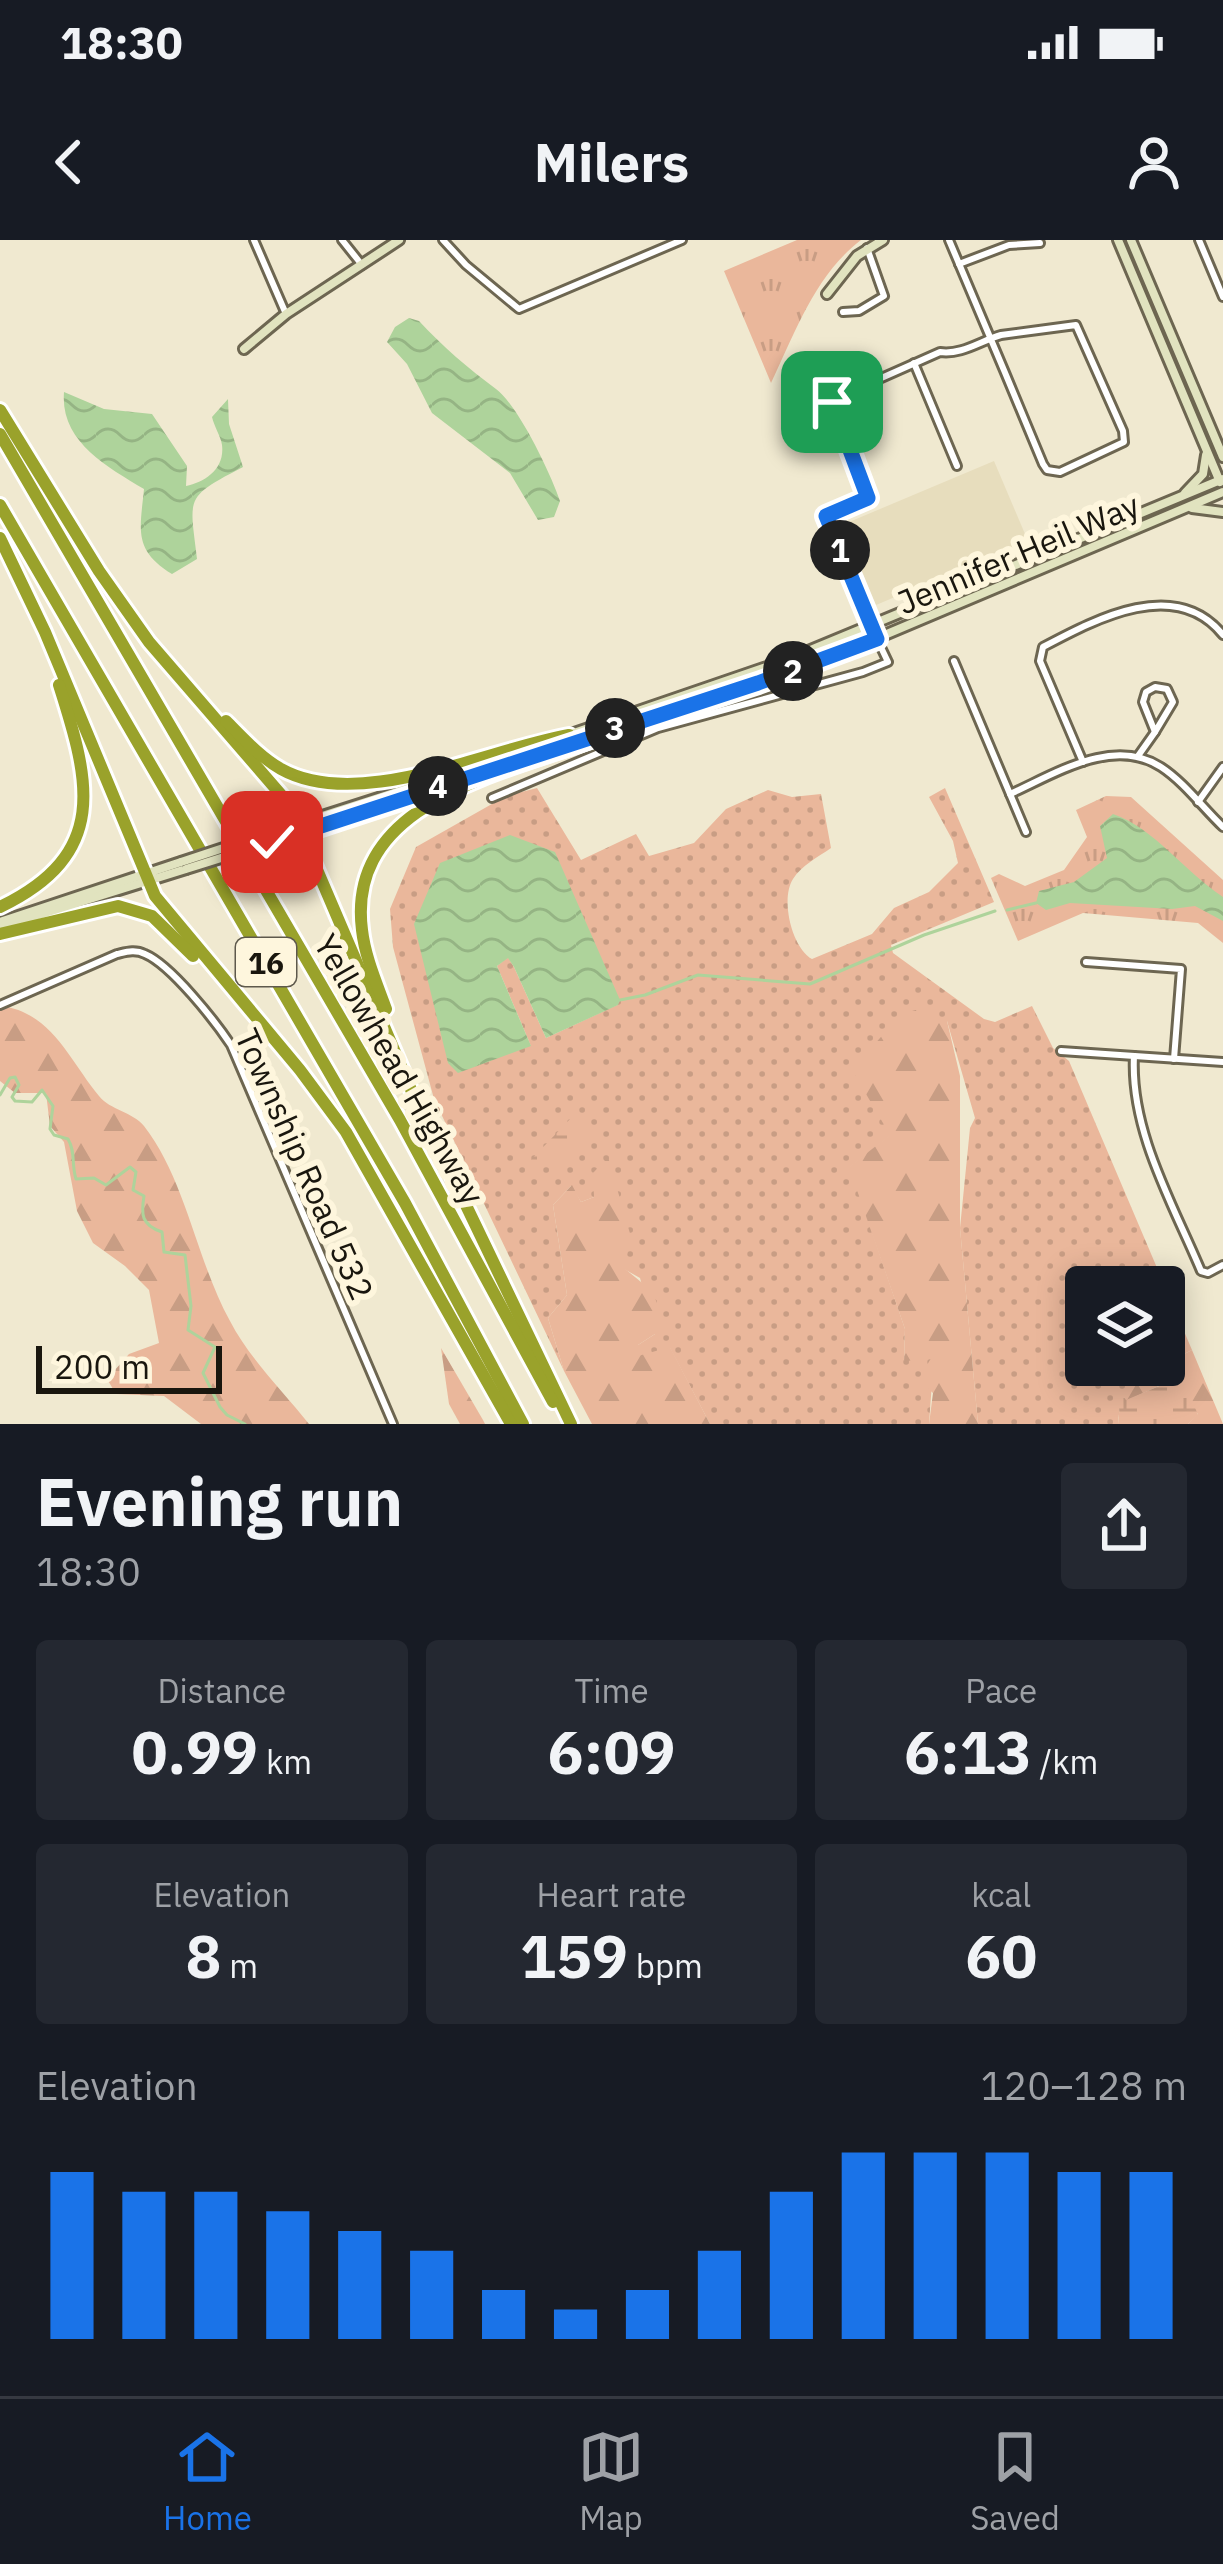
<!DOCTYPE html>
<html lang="en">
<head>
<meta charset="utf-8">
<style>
  :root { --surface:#171b24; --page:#242831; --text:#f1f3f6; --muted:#9ea1a6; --line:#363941; --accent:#1a73e8 }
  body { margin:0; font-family:"IBM Plex Sans",sans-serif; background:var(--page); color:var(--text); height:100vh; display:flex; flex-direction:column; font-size:45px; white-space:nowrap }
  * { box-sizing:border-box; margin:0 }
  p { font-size:39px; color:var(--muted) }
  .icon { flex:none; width:66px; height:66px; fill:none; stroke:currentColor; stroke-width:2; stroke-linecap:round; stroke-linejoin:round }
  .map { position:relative; height:1184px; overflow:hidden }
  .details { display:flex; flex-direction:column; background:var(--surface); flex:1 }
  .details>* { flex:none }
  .controls { position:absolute; left:1065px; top:1026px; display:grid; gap:24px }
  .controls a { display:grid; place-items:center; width:120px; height:120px; border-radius:12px; background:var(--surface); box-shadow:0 6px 30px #0003; font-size:60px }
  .scale { position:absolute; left:36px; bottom:30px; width:186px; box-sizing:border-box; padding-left:12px; border:6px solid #19160e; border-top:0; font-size:33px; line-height:42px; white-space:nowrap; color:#19160e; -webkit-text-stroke:9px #fef6dd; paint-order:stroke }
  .pin { position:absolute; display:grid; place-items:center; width:102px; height:102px; color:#fff; margin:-51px; border-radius:24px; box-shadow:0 6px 18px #0006 }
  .km { position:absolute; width:60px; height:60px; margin:-30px; border-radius:50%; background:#222; color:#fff; font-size:33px; line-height:60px; text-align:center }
  .round { display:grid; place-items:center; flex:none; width:126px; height:126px; border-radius:12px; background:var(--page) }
  .head { display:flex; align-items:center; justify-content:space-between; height:204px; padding:0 36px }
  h1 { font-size:66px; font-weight:700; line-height:90px }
  .stats { display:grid; grid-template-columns:repeat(3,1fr); gap:18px; height:204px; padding:12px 36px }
  .stats div { display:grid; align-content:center; border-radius:12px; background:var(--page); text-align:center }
  .stats b { font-size:60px; font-weight:700 }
  .stats small { font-size:33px; font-weight:400 }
  .stats p { font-size:33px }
  .chart { height:336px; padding:24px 36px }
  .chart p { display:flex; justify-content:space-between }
  .chart svg { width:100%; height:216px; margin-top:12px; stroke:var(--accent); stroke-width:6 }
  .status { display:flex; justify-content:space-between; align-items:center; height:84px; padding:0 60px; background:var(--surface); direction:ltr }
  .status svg { height:33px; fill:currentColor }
  header { display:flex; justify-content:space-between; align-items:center; height:156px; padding:0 36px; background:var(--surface); font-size:54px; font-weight:700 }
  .tabs { display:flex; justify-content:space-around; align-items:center; height:168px; border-top:3px solid var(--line); background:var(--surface); font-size:33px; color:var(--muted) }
  .tabs a { display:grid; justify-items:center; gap:6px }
  .tabs .on { color:var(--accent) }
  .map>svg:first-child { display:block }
</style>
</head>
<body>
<div class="status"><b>18:30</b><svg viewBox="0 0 49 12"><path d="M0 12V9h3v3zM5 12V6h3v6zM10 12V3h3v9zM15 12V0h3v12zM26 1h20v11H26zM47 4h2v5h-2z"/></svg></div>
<header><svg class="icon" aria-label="back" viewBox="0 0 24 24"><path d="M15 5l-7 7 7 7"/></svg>Milers<svg class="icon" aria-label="person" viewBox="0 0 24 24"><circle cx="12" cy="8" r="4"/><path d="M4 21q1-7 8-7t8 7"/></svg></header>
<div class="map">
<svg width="1223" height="1184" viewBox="0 0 1223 1184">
  <defs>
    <pattern id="grass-dots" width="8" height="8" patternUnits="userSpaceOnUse" patternTransform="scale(3)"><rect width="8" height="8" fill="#eab79b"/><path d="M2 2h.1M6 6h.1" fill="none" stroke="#c89d84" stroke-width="1.8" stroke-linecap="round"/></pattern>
    <pattern id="forest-firs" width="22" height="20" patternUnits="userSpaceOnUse" patternTransform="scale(3)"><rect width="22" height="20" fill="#eab79b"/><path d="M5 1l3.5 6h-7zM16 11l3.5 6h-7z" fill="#c89d84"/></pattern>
    <pattern id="wetland-marsh" width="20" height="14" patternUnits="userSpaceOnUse" patternTransform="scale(3)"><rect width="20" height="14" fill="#eab79b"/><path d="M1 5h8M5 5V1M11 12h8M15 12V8" fill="none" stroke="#c89d84"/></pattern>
    <pattern id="park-tufts" width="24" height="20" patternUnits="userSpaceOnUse" patternTransform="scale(3)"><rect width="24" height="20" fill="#eab79b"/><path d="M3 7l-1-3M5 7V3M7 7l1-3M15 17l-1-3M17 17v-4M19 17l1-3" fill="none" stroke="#c89d84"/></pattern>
    <pattern id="water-waves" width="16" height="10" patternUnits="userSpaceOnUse" patternTransform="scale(3)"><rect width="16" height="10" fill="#aed39b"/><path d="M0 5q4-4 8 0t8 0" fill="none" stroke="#95b484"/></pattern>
  </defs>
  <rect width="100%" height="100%" fill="#f0e9d0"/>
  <polygon fill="#e7ddbd" points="994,221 1028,301 876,365 842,285"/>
  <path fill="url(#grass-dots)" fill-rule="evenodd" d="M537,548L581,620L636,594L649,616L694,603L726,569L768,550L792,557L821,554L831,608C818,617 801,626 793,639C780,659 792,708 812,719L872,694L894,668L929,652L958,623L953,601L929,557L945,548L994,662L891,705L893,713L984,779L995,782L1032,766L1053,808L1069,821L1192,1110L1164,1124V1047H1086V1125H1163C1134,1140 1120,1150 1118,1184H978L960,988L970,888L975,878L947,781L891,895L850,927L905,1089L904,1121L934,1114L929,1184H710L670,1108L638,1117V1105L655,1094L640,1038L624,1029L594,957L581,962L571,946L553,965L567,1055L548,1078L564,1131L434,859L393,707L390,669L416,607L506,556ZM440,623L620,760L617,765L546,798L514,727L508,717L497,726L531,806Z"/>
  <g fill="url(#forest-firs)">
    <path d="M0,766C51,771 70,821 99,856C110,870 133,872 144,886C186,940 197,1022 230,1081C249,1118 283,1151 309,1184H201L164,1156L116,1154L107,1139L129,1114L159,1103L149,1050L125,1026L93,1003L77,971L64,902L50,886L46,853H15L0,841Z"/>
    <polygon points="923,768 947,781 960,836 960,988 978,1184 929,1184 933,1153 918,1140 933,1115 904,1122 905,1089 849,927 890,895 852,830 901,774"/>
    <polygon points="608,917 631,997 624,1028 652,1051 662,1075 655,1094 638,1105 638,1116 670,1107 710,1184 592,1184 564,1131 548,1078 567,1055 553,965 572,945 581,962 594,957 593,933"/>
    <polygon points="441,1108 483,1180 485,1184 460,1184 449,1164"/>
    <polygon points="1192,1110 1223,1184 1188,1184 1198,1174 1163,1144 1126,1161 1121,1153 1133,1140"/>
  </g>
  <g fill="url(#wetland-marsh)">
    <polygon points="571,878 589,888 586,899 565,921 527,924"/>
    <path d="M1164,1144C1182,1148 1192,1157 1198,1175L1188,1184H1118L1121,1153L1126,1160Z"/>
  </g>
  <g fill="url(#park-tufts)">
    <path d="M797,0H861C815,35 795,93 771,143L724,31Z"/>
    <polygon points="1106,556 1131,557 1223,640 1223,703 1198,683 1083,673 1018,701 991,638 999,634 1025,646 1064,630 1087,597 1076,570"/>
  </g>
  <g fill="url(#water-waves)">
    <path d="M409,78L419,81C442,106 469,129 496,149C518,165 551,234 560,261L554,277L538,280L510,233L432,173L407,124L387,102L395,87Z"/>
    <path d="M64,152L104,169L152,174L187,226L186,246C205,242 225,229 222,205C221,197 214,186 212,177L228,159L229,184L243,227C183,258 190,257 197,319L172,334C133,310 140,290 144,249C106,226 60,201 64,152Z"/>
    <path d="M1113,574C1154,588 1185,632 1223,657V681L1195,666L1172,669L1070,663L1046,670L1036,663L1039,651L1074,642L1107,618L1100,586Z"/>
    <polygon points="510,595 555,612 620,760 618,765 546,798 514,727 508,718 497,726 531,806 458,833 448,823 414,684 440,623"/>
  </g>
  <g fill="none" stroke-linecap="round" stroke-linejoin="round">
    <g stroke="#aed39b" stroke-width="3">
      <polyline points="1007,670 1036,663"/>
      <polyline points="620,760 645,755 698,735 810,744 924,695 995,671"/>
      <path d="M0,855L10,838L15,837L19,845L12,857L15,861L32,862L42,850L53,866L50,889L54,895L68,899C76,913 71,923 76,939L94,938L106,945L130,927L136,932L133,950L144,956C141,974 141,985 162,992L164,1012L185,1015L191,1066L188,1090L215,1107L203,1133L220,1167L227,1175L245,1184"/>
    </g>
    <defs>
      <g id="street">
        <polyline points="254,0 286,74"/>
        <polyline points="342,0 362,25"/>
        <polyline points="443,0 466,25 519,69 682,0"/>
        <polyline points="1199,0 1223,57"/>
        <polyline points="959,24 1009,5 1040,3"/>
        <polyline points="843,72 859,71 884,56 867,8"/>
        <polyline points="914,123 957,226"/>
        <path d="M826,276L868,258L832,170L834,159L940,112C962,115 980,101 1001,95L1076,85L1123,191L1124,202L1060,232L1047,230L1043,224C1012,149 981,75 949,0"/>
        <polyline points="954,421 1026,592"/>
        <polygon points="1155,447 1167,449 1173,462 1155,492 1143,462 1146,452"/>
        <polyline points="1138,516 1155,492"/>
        <path d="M1083,522L1040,421L1043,407C1096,379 1176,336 1223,395"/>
        <path d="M1010,554C1055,534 1113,496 1161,527C1184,542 1203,568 1223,587"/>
        <polyline points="492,558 658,488 863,432 888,422 877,399"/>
        <polyline points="1198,562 1223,527"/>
        <polyline points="1086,722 1181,729 1174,819"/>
        <path d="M0,765L117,714C126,712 135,709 145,714C171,725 215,781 231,805L393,1184"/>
        <polyline points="1061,811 1223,822"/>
        <path d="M1134,816C1130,891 1173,964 1201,1031L1208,1033L1223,1025"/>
      </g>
      <g id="secondary">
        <polyline points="1118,0 1220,242"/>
        <polyline points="1131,0 1223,217"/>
        <polyline points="827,54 857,16 883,0"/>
        <polyline points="244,109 286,74 399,0"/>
        <polyline points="1185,253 1203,234 1206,215"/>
        <polyline points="1192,268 1223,272"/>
        <polyline points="826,276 877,399"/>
        <polyline points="627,486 849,410 1223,252"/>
        <polyline points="565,496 784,421 1223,239"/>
        <polyline points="263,595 500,519"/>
        <polyline points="272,602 498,527"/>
        <polyline points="0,682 181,622"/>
        <polyline points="0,687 186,629"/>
      </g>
      <g id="highway">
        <polyline points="0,170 99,331 149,402 289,564 415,859 571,1184"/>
        <polyline points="0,194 400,880 553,1162"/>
        <polyline points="0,265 405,963 523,1184"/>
        <polyline points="0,298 45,392 155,656 300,830 346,892 511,1184"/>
        <path d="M226,481C243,498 260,517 281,529C358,572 486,510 569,495"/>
        <path d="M0,667C110,614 90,542 59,445"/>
        <polyline points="0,694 118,666 152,676 193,716"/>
        <path d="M386,769C377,744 365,717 362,690C344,548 536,529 631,485"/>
      </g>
    </defs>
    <use href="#street" stroke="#6d6651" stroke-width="12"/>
    <use href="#secondary" stroke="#6d6651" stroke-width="14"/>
    <use href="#highway" stroke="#fff" stroke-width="18"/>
    <use href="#street" stroke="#fff" stroke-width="6"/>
    <use href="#secondary" stroke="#e1e3bf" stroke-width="8"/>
    <use href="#highway" stroke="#9aa22b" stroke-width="12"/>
    <defs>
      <g id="secondary-bridge">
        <polyline points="181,622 263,595"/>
        <polyline points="186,629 272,602"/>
      </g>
    </defs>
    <use href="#secondary-bridge" stroke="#6d6651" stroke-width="14" stroke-linecap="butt"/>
    <use href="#secondary-bridge" stroke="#e1e3bf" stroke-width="8"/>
  </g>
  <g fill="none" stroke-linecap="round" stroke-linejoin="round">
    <defs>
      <polyline id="route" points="272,602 758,443 877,399 826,276 868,258 832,162"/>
    </defs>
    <use href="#route" stroke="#fff" stroke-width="24"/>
    <use href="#route" stroke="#1a73e8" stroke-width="15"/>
  </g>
  <g text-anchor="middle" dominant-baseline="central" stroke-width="12" stroke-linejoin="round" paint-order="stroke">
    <rect fill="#fef6dd" stroke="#5e594c" stroke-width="3" x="236" y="698" width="60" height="48" rx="9"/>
    <g font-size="30" font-weight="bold" fill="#19160e">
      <text x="266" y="722">16</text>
    </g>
    <g font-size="33" fill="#19160e" stroke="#fef6dd">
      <text transform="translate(1018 313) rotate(-23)">Jennifer Heil Way</text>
      <text transform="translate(400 829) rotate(60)">Yellowhead Highway</text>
      <text transform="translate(305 924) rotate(66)">Township Road 532</text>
    </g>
  </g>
</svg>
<div class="controls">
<a><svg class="icon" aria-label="layers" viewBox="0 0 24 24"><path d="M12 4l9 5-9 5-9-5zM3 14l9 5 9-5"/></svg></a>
</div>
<div class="scale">200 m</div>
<div class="pin" style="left:832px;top:162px;background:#1e9e55"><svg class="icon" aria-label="arrive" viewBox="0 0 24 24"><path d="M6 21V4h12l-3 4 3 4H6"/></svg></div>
<div class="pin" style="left:272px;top:602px;background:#d93025"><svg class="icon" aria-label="check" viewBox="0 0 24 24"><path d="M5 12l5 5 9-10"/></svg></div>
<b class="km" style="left:840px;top:310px">1</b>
<b class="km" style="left:793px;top:431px">2</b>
<b class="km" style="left:615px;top:488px">3</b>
<b class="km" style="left:438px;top:546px">4</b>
</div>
<section class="details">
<div class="head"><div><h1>Evening run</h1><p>18:30</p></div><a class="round"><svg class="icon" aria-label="share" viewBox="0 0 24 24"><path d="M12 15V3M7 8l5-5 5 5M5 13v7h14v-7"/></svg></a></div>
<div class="stats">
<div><p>Distance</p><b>0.99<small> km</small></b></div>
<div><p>Time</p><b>6:09</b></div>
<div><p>Pace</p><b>6:13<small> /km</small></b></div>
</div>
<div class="stats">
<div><p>Elevation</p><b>8<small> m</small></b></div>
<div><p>Heart rate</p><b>159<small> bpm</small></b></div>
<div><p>kcal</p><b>60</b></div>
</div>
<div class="chart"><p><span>Elevation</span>120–128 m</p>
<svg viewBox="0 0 160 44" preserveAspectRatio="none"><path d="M5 44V10M15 44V14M25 44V14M35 44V18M45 44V22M55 44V26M65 44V34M75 44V38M85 44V34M95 44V26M105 44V14M115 44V6M125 44V6M135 44V6M145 44V10M155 44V10"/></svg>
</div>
</section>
<nav class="tabs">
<a class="on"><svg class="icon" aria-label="home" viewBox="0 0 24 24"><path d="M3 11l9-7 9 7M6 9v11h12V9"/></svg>Home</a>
<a><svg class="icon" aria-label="map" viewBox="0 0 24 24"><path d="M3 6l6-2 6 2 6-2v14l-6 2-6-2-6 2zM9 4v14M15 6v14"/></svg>Map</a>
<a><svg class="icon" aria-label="saved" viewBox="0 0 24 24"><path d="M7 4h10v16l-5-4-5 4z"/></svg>Saved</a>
</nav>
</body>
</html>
